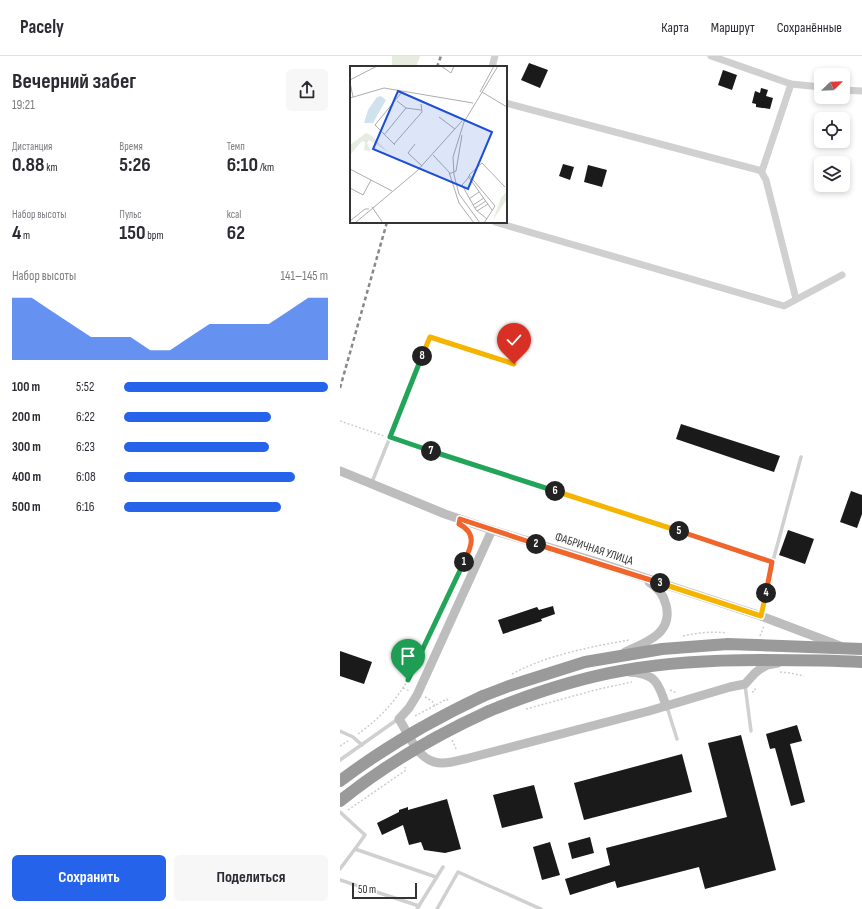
<!DOCTYPE html>
<html lang="ru">
<head>
<meta charset="utf-8">
<style>
  :root { --surface:#fff; --page:#f7f7f7; --text:#2b2b33; --muted:#7c7c81; --line:#e1e1e2; --accent:#2563eb }
  body { margin:0; font-family:"Sofia Sans Condensed",sans-serif; background:var(--page); color:var(--text); height:100vh; display:flex; flex-direction:column; font-size:15px; white-space:nowrap }
  * { box-sizing:border-box; margin:0 }
  p { font-size:13px; color:var(--muted) }
  .icon { flex:none; width:22px; height:22px; fill:none; stroke:currentColor; stroke-width:2; stroke-linecap:round; stroke-linejoin:round }
  .map { position:relative; flex:1; overflow:hidden }
  .panel { display:flex; flex-direction:column; background:var(--surface); width:340px }
  .panel>* { flex:none }
  .needle { width:26px; rotate:67deg }
  .controls { position:absolute; left:474px; top:12px; display:grid; gap:8px }
  .controls a { display:grid; place-items:center; width:36px; height:36px; border-radius:6px; background:var(--surface); box-shadow:0 2px 6px #0003; font-size:20px }
  .scale { position:absolute; left:12px; bottom:10px; width:65px; box-sizing:border-box; padding-left:4px; border:2px solid #333; border-top:0; font-size:11px; line-height:14px; white-space:nowrap; color:#333; -webkit-text-stroke:3px #fff; paint-order:stroke }
  .pin { position:absolute; display:grid; place-items:center; width:34px; height:34px; color:#fff; margin:-41px -17px; border-radius:50% 50% 50% 0; rotate:-45deg; box-shadow:0 0 4px #0007 }
  .pin .icon { rotate:45deg }
  .km { position:absolute; width:20px; height:20px; margin:-10px; border-radius:50%; background:#222; color:#fff; font-size:11px; line-height:20px; text-align:center }
  .round { display:grid; place-items:center; flex:none; width:42px; height:42px; border-radius:6px; background:var(--page) }
  .summary { display:flex; align-items:center; justify-content:space-between; height:68px; padding:0 12px }
  h1 { font-size:22px; font-weight:700; line-height:30px }
  .stats { display:grid; grid-template-columns:repeat(3,1fr); gap:6px; height:68px; padding:4px 12px }
  .stats div { display:grid; align-content:center }
  .stats b { font-size:20px; font-weight:700 }
  .stats small { font-size:11px; font-weight:400 }
  .stats p { font-size:11px }
  .chart { height:112px; padding:8px 12px }
  .chart p { display:flex; justify-content:space-between }
  .chart svg { width:100%; height:72px; margin-top:4px; fill:var(--accent); opacity:.7 }
  .action { display:flex; gap:8px; margin-top:auto; padding:8px 12px }
  .action a { flex:1; height:46px; border-radius:6px; background:var(--accent); color:#fff; font-size:16px; font-weight:700; line-height:46px; text-align:center }
  .action a+a { background:var(--page); color:var(--text) }
  ul { padding:0 12px; list-style:none; font-size:13px }
  li { display:grid; grid-template-columns:64px 48px 1fr; align-items:center; height:30px }
  li i { height:10px; border-radius:5px; background:var(--accent) }
  header { display:flex; align-items:center; gap:24px; box-sizing:border-box; height:56px; padding:0 20px; background:var(--surface); border-bottom:1px solid var(--line) }
  header strong { font-size:19px }
  nav { display:flex; gap:22px; margin-inline-start:auto; font-size:14px }
  main { display:flex; flex:1; min-height:0 }
  .map>svg:first-child { display:block }
</style>
</head>
<body>
<header>
<strong>Pacely</strong>
<nav><a>Карта</a><a>Маршрут</a><a>Сохранённые</a></nav>
</header>
<main>
<section class="panel">
<div class="summary"><div><h1>Вечерний забег</h1><p>19:21</p></div><a class="round"><svg class="icon" aria-label="share" viewBox="0 0 24 24"><path d="M12 15V3M7 8l5-5 5 5M5 13v7h14v-7"/></svg></a></div>
<div class="stats">
<div><p>Дистанция</p><b>0.88<small> km</small></b></div>
<div><p>Время</p><b>5:26</b></div>
<div><p>Темп</p><b>6:10<small> /km</small></b></div>
</div>
<div class="stats">
<div><p>Набор высоты</p><b>4<small> m</small></b></div>
<div><p>Пульс</p><b>150<small> bpm</small></b></div>
<div><p>kcal</p><b>62</b></div>
</div>
<div class="chart"><p><span>Набор высоты</span>141–145 m</p>
<svg viewBox="0 0 160 44" preserveAspectRatio="none"><path d="M0 44V6L10 6L20 14L30 22L40 30L50 30L60 30L70 38L80 38L90 30L100 22L110 22L120 22L130 22L140 14L150 6L160 6V44z"/></svg>
</div>
<ul>
<li><b>100 m</b>5:52<i style="width:100%"></i></li>
<li><b>200 m</b>6:22<i style="width:72%"></i></li>
<li><b>300 m</b>6:23<i style="width:71%"></i></li>
<li><b>400 m</b>6:08<i style="width:84%"></i></li>
<li><b>500 m</b>6:16<i style="width:77%"></i></li>
</ul>
<div class="action"><a>Сохранить</a><a>Поделиться</a></div>
</section>
<div class="map">
<svg width="522" height="853" viewBox="0 0 522 853">
  <rect width="100%" height="100%" fill="#fff"/>
  <polygon fill="#e6ecdf" points="52,0 80,0 76,11 52,11"/>
  <g fill="#1a1a1a">
    <polygon points="189,7 208,14 200,32 181,24"/>
    <polygon points="383,14 397,19 392,34 378,29"/>
    <polygon points="421,32 428,34 426,40 433,42 430,53 416,51 416,48 412,47 415,35 420,37"/>
    <polygon points="223,108 234,111 230,124 219,120"/>
    <polygon points="248,109 267,114 262,131 244,126"/>
    <polygon points="341,368 440,400 434,416 336,383"/>
    <polygon points="511,435 522,439 522,458 517,472 500,466"/>
    <polygon points="448,474 474,483 465,508 439,499"/>
    <polygon points="213,550 215,558 201,563 202,565 163,578 158,564 197,551 199,554"/>
    <polygon points="0,595 32,606 24,628 0,620"/>
    <polygon points="457,669 462,685 450,688 465,746 451,750 435,692 430,693 426,678"/>
    <polygon points="401,679 436,814 365,833 359,811 277,832 275,825 230,839 225,823 270,809 266,792 387,761 368,687"/>
    <polygon points="342,698 352,736 244,764 234,727"/>
    <polygon points="194,729 203,762 162,772 153,739"/>
    <polygon points="107,743 121,793 105,797 84,794 81,786 69,789 63,769 42,779 37,767 59,756 59,754 68,751 68,754"/>
    <polygon points="250,781 254,797 232,803 228,787"/>
    <polygon points="210,786 220,819 202,824 193,791"/>
  </g>
  <g fill="none" stroke-linecap="round" stroke-linejoin="round">
    <g stroke="#cdcdcd" stroke-width="1.5" stroke-dasharray="2 2" stroke-linecap="butt">
      <polyline points="0,365 44,380"/>
      <polyline points="56,383 427,504"/>
      <path d="M343,580C357,577 372,575 386,577"/>
      <polyline points="420,580 424,570"/>
      <polyline points="440,616 450,617 464,620"/>
      <path d="M172,618C207,599 250,591 289,584"/>
      <polyline points="63,632 70,635"/>
      <polyline points="330,634 337,637"/>
      <polyline points="412,636 415,635 415,630"/>
      <polyline points="85,641 92,645 96,652"/>
      <polyline points="186,653 259,633 292,626"/>
      <path d="M18,678C39,663 54,647 68,624L132,490L130,479L128,476"/>
      <polyline points="112,684 117,695"/>
      <polyline points="0,690 8,685"/>
      <polyline points="8,754 66,714 65,711"/>
    </g>
    <g stroke="#d0d0d0" stroke-width="3.5">
      <polyline points="32,426 90,281 174,307"/>
      <polyline points="421,559 433,505 461,401"/>
      <polyline points="405,629 411,675"/>
      <polyline points="327,651 337,683"/>
      <polyline points="0,675 13,681 22,689"/>
      <polyline points="0,704 58,663"/>
      <polyline points="0,756 25,779 15,793"/>
      <polyline points="0,813 15,793 96,821"/>
      <polyline points="0,824 79,850"/>
      <polyline points="77,853 103,811"/>
      <polyline points="97,853 118,816 201,853"/>
    </g>
    <g stroke="#d0d0d0" stroke-width="7">
      <polyline points="371,0 451,28 481,31"/>
      <polyline points="152,11 155,0"/>
      <polyline points="503,34 522,35"/>
      <polyline points="166,47 422,115 451,28"/>
      <polyline points="421,115 426,124 456,243"/>
      <polyline points="155,166 444,250 502,219"/>
    </g>
    <g stroke="#bdbdbd" stroke-width="9">
      <polyline points="0,415 105,458 152,474 257,506 421,560 500,590"/>
      <path d="M152,474L77,639L69,652L59,663C70,680 78,707 102,707C111,707 121,704 129,702L309,655L390,631L405,628L415,617L420,613L427,609L438,607"/>
      <path d="M285,596C296,591 309,586 318,578C335,562 326,536 309,526"/>
      <path d="M289,616C315,617 319,627 326,650"/>
    </g>
    <g stroke="#9a9a9a" stroke-width="12">
      <polyline points="143,640 169,630 245,606 322,593 388,588 522,593"/>
      <path d="M149,655C193,637 239,622 286,614C330,606 374,604 419,604C453,604 488,604 522,606"/>
    </g>
    <g stroke="#888" stroke-width="2.5" stroke-dasharray="4 3" stroke-linecap="butt">
      <polyline points="97,11 101,0"/>
      <polyline points="0,332 47,166"/>
    </g>
    <polyline stroke="#cdcdcd" stroke-width="1.5" stroke-dasharray="2 2" stroke-linecap="butt" points="75,660 107,643 108,645"/>
    <g stroke="#9a9a9a" stroke-width="12">
      <path d="M0,725C45,691 92,664 143,640"/>
      <path d="M0,745C46,708 96,679 149,655"/>
    </g>
  </g>
  <g fill="none" stroke-linecap="round" stroke-linejoin="round">
    <defs>
      <polyline id="split-1" points="68,624 124,506"/>
      <path id="split-2" d="M124,506C131,491 138,478 119,468L120,463L196,488"/>
      <polyline id="split-3" points="196,488 320,527"/>
      <polyline id="split-4" points="320,527 421,560 426,537"/>
      <polyline id="split-5" points="339,475 432,506 426,537"/>
      <polyline id="split-6" points="215,435 339,475"/>
      <polyline id="split-7" points="91,395 215,435"/>
      <polyline id="split-8" points="82,300 50,381 91,395"/>
      <polyline id="split-9" points="82,300 90,281 174,308"/>
    </defs>
    <use href="#split-1" stroke="#fff" stroke-width="8"/>
    <use href="#split-2" stroke="#fff" stroke-width="8"/>
    <use href="#split-3" stroke="#fff" stroke-width="8"/>
    <use href="#split-4" stroke="#fff" stroke-width="8"/>
    <use href="#split-5" stroke="#fff" stroke-width="8"/>
    <use href="#split-6" stroke="#fff" stroke-width="8"/>
    <use href="#split-7" stroke="#fff" stroke-width="8"/>
    <use href="#split-8" stroke="#fff" stroke-width="8"/>
    <use href="#split-9" stroke="#fff" stroke-width="8"/>
    <use href="#split-1" stroke="#22a559" stroke-width="5"/>
    <use href="#split-2" stroke="#f0652b" stroke-width="5"/>
    <use href="#split-3" stroke="#f0652b" stroke-width="5"/>
    <use href="#split-4" stroke="#f5b400" stroke-width="5"/>
    <use href="#split-5" stroke="#f0652b" stroke-width="5"/>
    <use href="#split-6" stroke="#f5b400" stroke-width="5"/>
    <use href="#split-7" stroke="#22a559" stroke-width="5"/>
    <use href="#split-8" stroke="#22a559" stroke-width="5"/>
    <use href="#split-9" stroke="#f5b400" stroke-width="5"/>
  </g>
  <g text-anchor="middle" dominant-baseline="central" stroke-width="4" stroke-linejoin="round" paint-order="stroke">
    <g font-size="12" fill="#333" stroke="#fff">
      <text transform="translate(254 493) rotate(18)">ФАБРИЧНАЯ УЛИЦА</text>
    </g>
  </g>
  <g transform="translate(10 10)">
    <rect width="157" height="157" fill="#fff"/>
    <path d="M16,67L21,69L38,86L19,74L17,77L21,85L14,84L15,76L12,75L0,89V79ZM157,125V133L143,154L151,132Z" fill="#e6ecdf"/>
    <path d="M31,30L36,34L23,57H14L18,44L27,31Z" fill="#cfe2ee"/>
    <path fill="none" stroke="#adadad" stroke-width="1" d="M91,0L101,7L104,0M0,14L27,0M0,16L3,31M130,26L144,0M132,26L157,41M0,32L34,22L123,37M56,42L71,44M89,51L105,63M34,69L56,42L47,35M44,78L72,46L71,38M65,78L58,87L72,100M45,79L25,59L52,26M83,89L99,106L109,137L124,157M0,103L42,125M99,108L106,105L112,69M118,110L142,144M119,111L112,119L126,144L137,153M0,122L13,129L21,114M119,133L129,126M123,139L134,132M22,141L33,157M125,142L136,135M127,145L138,138M0,155L15,143H19M5,157L67,105L112,55M130,157L109,128L104,109L103,91L114,56L148,0M134,157L145,140L119,109L132,97L155,121"/>
    <path fill="#1d4ed8" fill-opacity="0.15" stroke="#1d4ed8" stroke-width="2" d="M48,25L142,66L118,123L23,83Z"/>
    <rect width="157" height="157" fill="none" stroke="#333" stroke-width="2"/>
  </g>
</svg>
<div class="controls">
<a><svg class="needle" viewBox="-14 -14 28 28"><path d="M0-13l5 13h-10z" fill="#e53935"/><path d="M0 13l5-13h-10z" fill="#7c7c81"/></svg></a>
<a><svg class="icon" aria-label="locate" viewBox="0 0 24 24"><circle cx="12" cy="12" r="6"/><path d="M12 2v4M12 18v4M2 12h4M18 12h4"/></svg></a>
<a><svg class="icon" aria-label="layers" viewBox="0 0 24 24"><path d="M12 4l9 5-9 5-9-5zM3 14l9 5 9-5"/></svg></a>
</div>
<div class="scale">50 m</div>
<div class="pin" style="left:68px;top:624px;background:#1e9e55"><svg class="icon" aria-label="arrive" viewBox="0 0 24 24"><path d="M6 21V4h12l-3 4 3 4H6"/></svg></div>
<div class="pin" style="left:174px;top:308px;background:#d93025"><svg class="icon" aria-label="check" viewBox="0 0 24 24"><path d="M5 12l5 5 9-10"/></svg></div>
<b class="km" style="left:124px;top:506px">1</b>
<b class="km" style="left:196px;top:488px">2</b>
<b class="km" style="left:320px;top:527px">3</b>
<b class="km" style="left:426px;top:537px">4</b>
<b class="km" style="left:339px;top:475px">5</b>
<b class="km" style="left:215px;top:435px">6</b>
<b class="km" style="left:91px;top:395px">7</b>
<b class="km" style="left:82px;top:300px">8</b>
</div>
</main>
</body>
</html>
